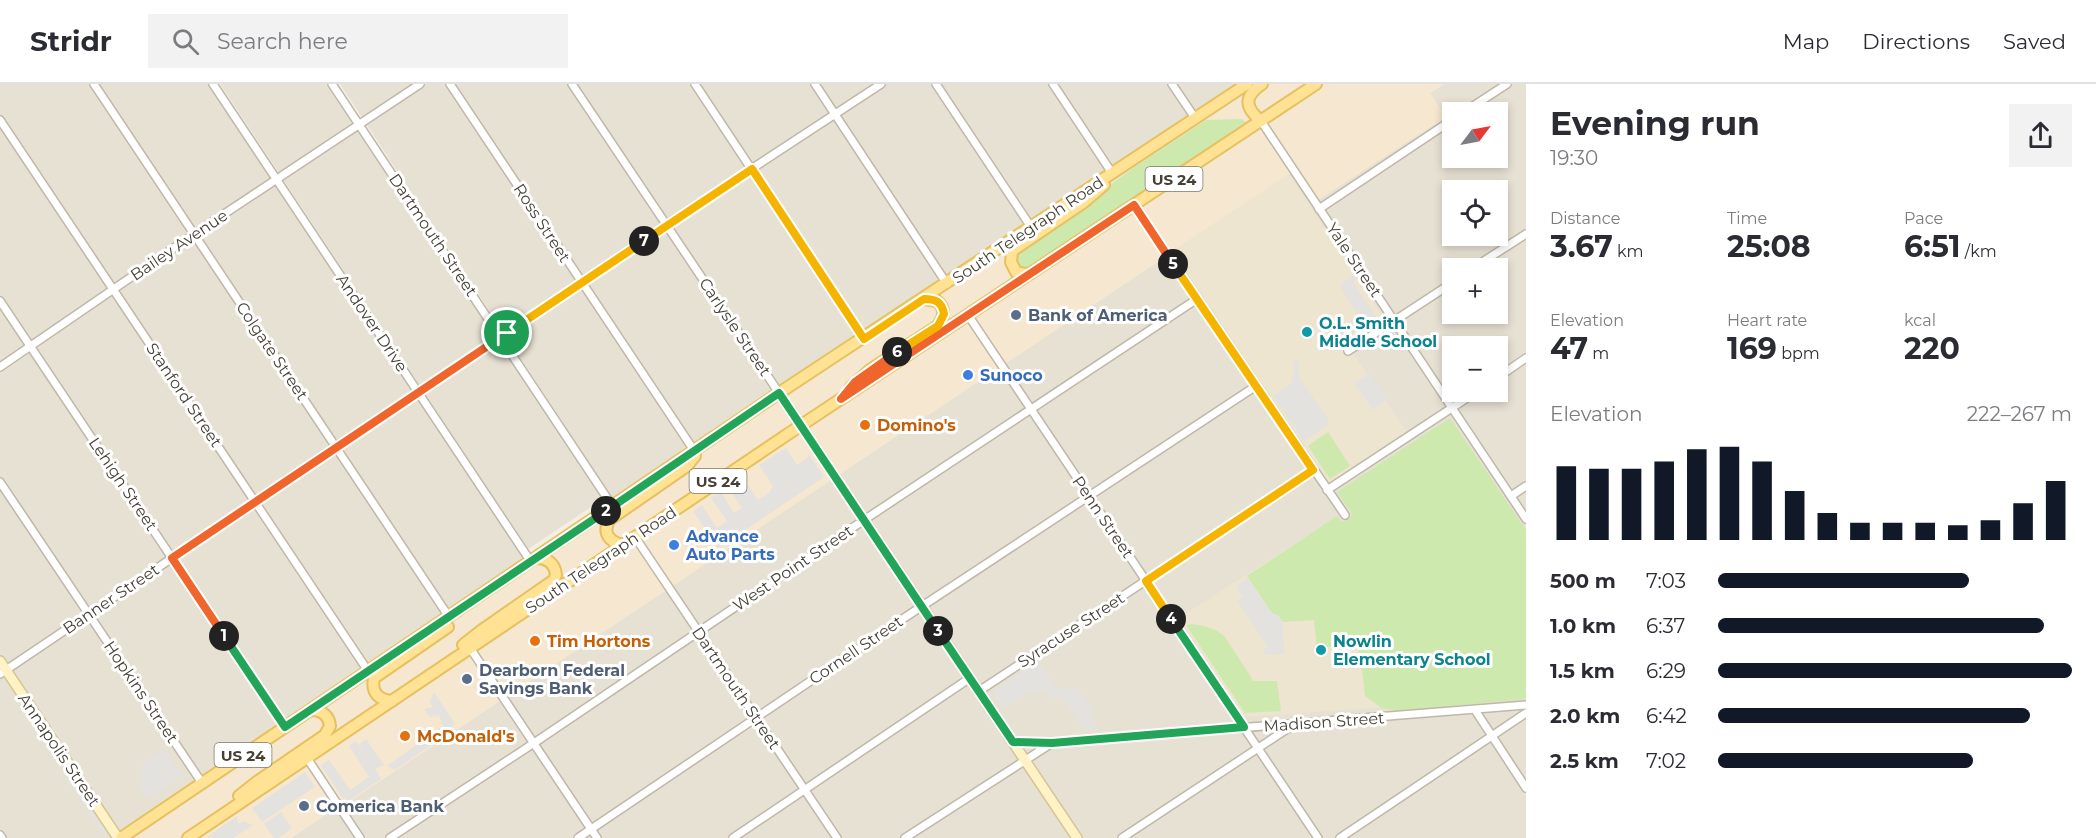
<!DOCTYPE html>
<html lang="en">
<head>
<meta charset="utf-8">
<style>
  :root { --surface:#fff; --page:#f2f2f3; --text:#2b2b33; --muted:#7c7c81; --line:#e1e1e2; --accent:#111827 }
  body { margin:0; font-family:Montserrat,sans-serif; background:var(--page); color:var(--text); height:100vh; display:flex; flex-direction:column; font-size:22px; white-space:nowrap }
  * { box-sizing:border-box; margin:0 }
  p { font-size:20px; color:var(--muted) }
  .icon { flex:none; width:33px; height:33px; fill:none; stroke:currentColor; stroke-width:2; stroke-linecap:round; stroke-linejoin:round }
  .map { position:relative; flex:1; overflow:hidden }
  .side { display:flex; flex-direction:column; background:var(--surface); width:570px }
  .side>* { flex:none }
  .needle { width:39px; rotate:58deg }
  .tools { position:absolute; left:1442px; top:18px; display:grid; gap:12px }
  .tools a { display:grid; place-items:center; width:66px; height:66px; border-radius:0px; background:var(--surface); box-shadow:0 3px 9px #0003; font-size:30px }
  .pin { position:absolute; display:grid; place-items:center; width:51px; height:51px; color:#fff; margin:-26px; border:3px solid #fff; border-radius:50%; box-shadow:0 2px 6px #0007 }
  .km { position:absolute; width:30px; height:30px; margin:-15px; border-radius:50%; background:#222; color:#fff; font-size:16px; line-height:30px; text-align:center }
  .round { display:grid; place-items:center; flex:none; width:63px; height:63px; border-radius:0px; background:var(--page) }
  .head { display:flex; align-items:center; justify-content:space-between; height:102px; padding:0 24px }
  h1 { font-size:33px; font-weight:700; line-height:45px }
  .metrics { display:grid; grid-template-columns:repeat(3,1fr); gap:9px; height:102px; padding:6px 24px }
  .metrics div { display:grid; align-content:center }
  .metrics b { font-size:30px; font-weight:700 }
  .metrics small { font-size:16px; font-weight:400 }
  .metrics p { font-size:16px }
  .chart { height:168px; padding:12px 24px }
  .chart p { display:flex; justify-content:space-between }
  .chart svg { width:100%; height:108px; margin-top:6px; stroke:var(--accent); stroke-width:6 }
  ul { padding:0 24px; list-style:none; font-size:20px }
  li { display:grid; grid-template-columns:96px 72px 1fr; align-items:center; height:45px }
  li i { height:15px; border-radius:8px; background:var(--accent) }
  header { display:flex; align-items:center; gap:36px; box-sizing:border-box; height:84px; padding:0 30px; background:var(--surface); border-bottom:2px solid var(--line) }
  header strong { font-size:28px }
  nav { display:flex; gap:33px; margin-inline-start:auto; font-size:21px }
  .search { width:420px; height:54px; background:var(--page); display:flex; align-items:center; gap:15px; box-sizing:border-box; padding:0 21px; border-radius:0px; color:var(--muted); font-size:22px }
  main { display:flex; flex:1; min-height:0 }
  .map>svg:first-child { display:block }
</style>
</head>
<body>
<header>
<strong>Stridr</strong>
<div class="search"><svg class="icon" aria-label="search" viewBox="0 0 24 24"><circle cx="10" cy="10" r="6"/><path d="M15 15l6 6"/></svg>Search here</div>
<nav><a>Map</a><a>Directions</a><a>Saved</a></nav>
</header>
<main>
<div class="map">
<svg width="1526" height="754" viewBox="0 0 1526 754">
  <rect width="100%" height="100%" fill="#f3efe5"/>
  <g fill="#e7e1d3" fill-rule="evenodd">
    <polygon points="0,0 213,0 531,478 113,754 0,754"/>
    <polygon points="220,0 326,0 603,415 528,465"/>
    <polygon points="340,0 1235,0 612,414"/>
    <path d="M1444,0H1526V754H291L328,729L346,720L509,609L674,500L1000,279L1294,86L1445,33L1430,9ZM1452,28H1497V74H1452ZM1452,106H1497V152H1452ZM1452,184H1497V230H1452ZM1452,262H1497V308H1452Z"/>
  </g>
  <polygon fill="#f6e7d0" points="1246,0 1444,0 1430,9 1446,33 1315,118 1294,87 346,720 328,729 291,754 121,754"/>
  <g fill="#ede5cf">
    <polygon points="1289,90 1386,237 1348,262 1407,348 1330,399 1172,167"/>
    <polygon points="1322,442 1385,623 1245,633 1179,534"/>
  </g>
  <g fill="#cde9ad">
    <polygon points="1241,35 1246,38 1027,184 1019,182 1016,175 1017,169 1136,82 1206,36"/>
    <polygon points="1450,334 1526,446 1526,615 1399,627 1382,624 1365,612 1362,585 1360,584 1358,561 1317,564 1314,536 1283,538 1279,532 1272,529 1247,492 1337,432 1342,438 1353,431 1337,408"/>
    <polygon points="1328,348 1350,382 1330,395 1308,362"/>
    <path d="M1192,540C1205,542 1216,544 1225,553L1251,593L1252,597H1277L1281,627L1245,629L1186,541Z"/>
  </g>
  <g fill="#e4e2de">
    <polygon points="1355,190 1358,194 1353,198 1381,240 1376,243 1372,240 1350,254 1350,260 1342,266 1332,251 1358,231 1341,204 1343,198"/>
    <polygon points="1294,277 1299,277 1299,293 1329,337 1327,342 1304,357 1273,312 1292,299 1294,289"/>
    <polygon points="1370,289 1388,315 1373,326 1354,299"/>
    <polygon points="786,364 797,381 807,374 809,370 824,393 718,464 693,427 702,421 717,444 727,437 711,414 721,408 734,429 742,424 728,403 737,397 741,402 745,400 746,402 748,401 758,416 769,409 773,402 759,381"/>
    <polygon points="1248,494 1272,529 1279,532 1283,538 1284,570 1266,571 1262,567 1268,563 1237,517 1243,513 1236,502"/>
    <polygon points="1038,577 1057,605 1078,605 1095,629 1090,633 1097,644 1083,645 1062,613 1049,613 1043,605 1036,610 1033,605 1004,625 992,608"/>
    <polygon points="434,608 455,640 450,644 454,645 395,686 387,682 443,642 439,631 430,633 424,625 433,623 430,618"/>
    <polygon points="366,655 384,681 375,685 381,695 348,717 346,714 343,715 321,681 329,676 350,706 369,693 349,662 356,657 369,676 359,660"/>
    <polygon points="164,665 182,692 148,715 137,700 144,696 139,689 144,686 141,680"/>
    <polygon points="65,683 108,747 103,750 62,688"/>
    <polygon points="305,688 315,703 262,738 252,724"/>
    <polygon points="281,728 292,744 279,754 274,754 264,740"/>
    <polygon points="237,732 238,740 243,737 253,741 233,754 208,754 208,752"/>
  </g>
  <g fill="none" stroke-linecap="round" stroke-linejoin="round">
    <defs>
      <g id="street">
        <polyline points="94,0 449,533"/>
        <polyline points="213,0 531,478"/>
        <polyline points="332,0 613,423"/>
        <polyline points="450,0 695,368"/>
        <polyline points="572,0 779,309"/>
        <polyline points="695,0 864,255"/>
        <polyline points="815,0 947,200"/>
        <polyline points="936,0 1031,143"/>
        <polyline points="1053,0 1112,89"/>
        <polyline points="1172,0 1195,34"/>
        <polyline points="1464,28 1507,0"/>
        <polyline points="0,36 368,587"/>
        <polyline points="1261,37 1526,435"/>
        <polyline points="1134,121 1345,431"/>
        <polyline points="1319,125 1452,36"/>
        <polyline points="1473,184 1526,150"/>
        <polyline points="0,217 285,643"/>
        <polyline points="968,231 1318,754"/>
        <polyline points="1348,267 1452,199"/>
        <polyline points="0,283 194,150 420,0"/>
        <polyline points="1497,294 1526,274"/>
        <polyline points="0,398 202,699"/>
        <polyline points="1327,406 1476,308"/>
        <polyline points="1511,412 1526,402"/>
        <polyline points="635,453 837,754"/>
        <polyline points="470,564 597,754"/>
        <polyline points="0,590 666,141 881,0"/>
        <polyline points="979,607 1313,386"/>
        <polyline points="1475,626 1526,704"/>
        <polyline points="1013,658 1052,659 1526,621"/>
        <polyline points="307,674 360,754"/>
        <polyline points="0,751 2,754"/>
        <polyline points="390,754 540,655 864,436 1197,215"/>
        <polyline points="578,754 898,538 1256,302"/>
        <polyline points="733,754 970,594"/>
        <polyline points="905,754 1052,659"/>
        <polyline points="1122,754 1293,641"/>
        <polyline points="1340,754 1526,629"/>
      </g>
      <g id="secondary">
        <polyline points="779,309 1077,754"/>
        <polyline points="0,577 118,754"/>
      </g>
      <g id="primary">
        <path d="M1261,37C1244,23 1244,12 1262,0"/>
        <polyline points="1031,189 1025,190 1016,188 1011,178 1012,167 1084,118 1104,101"/>
        <path d="M851,303L870,286L938,242C944,232 946,225 937,217L924,215"/>
        <path d="M623,461C610,458 602,450 609,436L687,382L695,372"/>
        <path d="M463,561L482,546L554,496L556,491C555,480 548,474 537,474"/>
        <path d="M392,617C378,616 371,608 374,594L448,543"/>
        <path d="M239,712L258,697L325,651L330,642C329,631 321,626 311,626"/>
        <polyline points="121,754 779,309 1247,0"/>
        <polyline points="188,754 794,346 1316,0"/>
      </g>
    </defs>
    <use href="#street" stroke="#bfb7a8" stroke-width="10"/>
    <use href="#secondary" stroke="#d5c494" stroke-width="12"/>
    <use href="#primary" stroke="#e6c160" stroke-width="14"/>
    <use href="#street" stroke="#fff" stroke-width="7"/>
    <use href="#secondary" stroke="#fff2c4" stroke-width="9"/>
    <use href="#primary" stroke="#ffe293" stroke-width="10"/>
  </g>
  <g fill="none" stroke-linecap="round" stroke-linejoin="round">
    <defs>
      <polyline id="split-1" points="224,552 172,474 507,249"/>
      <polyline id="split-2" points="224,552 285,643 606,427"/>
      <polyline id="split-3" points="606,427 779,309 938,547"/>
      <polyline id="split-4" points="938,547 1013,658 1052,659 1244,643 1171,535"/>
      <polyline id="split-5" points="1171,535 1146,497 1313,386 1173,180"/>
      <polyline id="split-6" points="897,268 855,298 841,315 1134,121 1173,180"/>
      <path id="split-7" d="M644,157L752,85L864,255L924,215C936,215 942,218 944,230L938,242L897,268"/>
      <polyline id="split-8" points="507,249 644,157"/>
    </defs>
    <use href="#split-1" stroke="#fff" stroke-width="12"/>
    <use href="#split-2" stroke="#fff" stroke-width="12"/>
    <use href="#split-3" stroke="#fff" stroke-width="12"/>
    <use href="#split-4" stroke="#fff" stroke-width="12"/>
    <use href="#split-5" stroke="#fff" stroke-width="12"/>
    <use href="#split-6" stroke="#fff" stroke-width="12"/>
    <use href="#split-7" stroke="#fff" stroke-width="12"/>
    <use href="#split-8" stroke="#fff" stroke-width="12"/>
    <use href="#split-1" stroke="#f0652b" stroke-width="8"/>
    <use href="#split-2" stroke="#22a559" stroke-width="8"/>
    <use href="#split-3" stroke="#22a559" stroke-width="8"/>
    <use href="#split-4" stroke="#22a559" stroke-width="8"/>
    <use href="#split-5" stroke="#f5b400" stroke-width="8"/>
    <use href="#split-6" stroke="#f0652b" stroke-width="8"/>
    <use href="#split-7" stroke="#f5b400" stroke-width="8"/>
    <use href="#split-8" stroke="#f5b400" stroke-width="8"/>
  </g>
  <g fill="#5c6f8a" stroke="#fff" stroke-width="2">
    <circle cx="1016" cy="231" r="6"/>
    <circle cx="467" cy="595" r="6"/>
    <circle cx="304" cy="722" r="6"/>
  </g>
  <g fill="#0f9aa8" stroke="#fff" stroke-width="2">
    <circle cx="1307" cy="248" r="6"/>
    <circle cx="1321" cy="566" r="6"/>
  </g>
  <g fill="#3f7fe0" stroke="#fff" stroke-width="2">
    <circle cx="968" cy="291" r="6"/>
    <circle cx="674" cy="461" r="6"/>
  </g>
  <g fill="#e8710a" stroke="#fff" stroke-width="2">
    <circle cx="865" cy="341" r="6"/>
    <circle cx="535" cy="557" r="6"/>
    <circle cx="405" cy="652" r="6"/>
  </g>
  <g text-anchor="middle" dominant-baseline="central" stroke-width="6" stroke-linejoin="round" paint-order="stroke">
    <g fill="#fff" stroke="#7e7972" stroke-width="1.5">
      <rect x="1145.5" y="83" width="57" height="24" rx="4.5"/>
      <rect x="689.5" y="385" width="57" height="24" rx="4.5"/>
      <rect x="214.5" y="659" width="57" height="24" rx="4.5"/>
    </g>
    <g font-size="15" font-weight="bold" fill="#464035">
      <text x="1174" y="95">US 24</text>
      <text x="718" y="397">US 24</text>
      <text x="243" y="671">US 24</text>
    </g>
    <g font-size="16" fill="#464035" stroke="#fff">
      <text transform="translate(542 139) rotate(57)">Ross Street</text>
      <text transform="translate(1028 146) rotate(-34)">South Telegraph Road</text>
      <text transform="translate(433 151) rotate(56)">Dartmouth Street</text>
      <text transform="translate(179 161) rotate(-34)">Bailey Avenue</text>
      <text transform="translate(1354 176) rotate(56)">Yale Street</text>
      <text transform="translate(372 239) rotate(56)">Andover Drive</text>
      <text transform="translate(735 243) rotate(56)">Carlysle Street</text>
      <text transform="translate(272 267) rotate(56)">Colgate Street</text>
      <text transform="translate(184 311) rotate(56)">Stanford Street</text>
      <text transform="translate(123 400) rotate(56)">Lehigh Street</text>
      <text transform="translate(1103 433) rotate(56)">Penn Street</text>
      <text transform="translate(601 476) rotate(-34)">South Telegraph Road</text>
      <text transform="translate(793 484) rotate(-34)">West Point Street</text>
      <text transform="translate(111 515) rotate(-34)">Banner Street</text>
      <text transform="translate(1071 546) rotate(-33)">Syracuse Street</text>
      <text transform="translate(856 566) rotate(-34)">Cornell Street</text>
      <text transform="translate(736 604) rotate(56)">Dartmouth Street</text>
      <text transform="translate(141 608) rotate(56)">Hopkins Street</text>
      <text transform="translate(1324 638) rotate(-4)">Madison Street</text>
      <text transform="translate(59 666) rotate(56)">Annapolis Street</text>
    </g>
    <g font-size="16" font-weight="bold" fill="#4e5e75" stroke="#fff" text-anchor="start">
      <text x="1028" y="231">Bank of America</text>
      <text x="479" y="586">Dearborn Federal<tspan x="479" dy="18">Savings Bank</tspan></text>
      <text x="316" y="722">Comerica Bank</text>
    </g>
    <g font-size="16" font-weight="bold" fill="#0d838f" stroke="#fff" text-anchor="start">
      <text x="1319" y="239">O.L. Smith<tspan x="1319" dy="18">Middle School</tspan></text>
      <text x="1333" y="557">Nowlin<tspan x="1333" dy="18">Elementary School</tspan></text>
    </g>
    <g font-size="16" font-weight="bold" fill="#366cbe" stroke="#fff" text-anchor="start">
      <text x="980" y="291">Sunoco</text>
      <text x="686" y="452">Advance<tspan x="686" dy="18">Auto Parts</tspan></text>
    </g>
    <g font-size="16" font-weight="bold" fill="#c56008" stroke="#fff" text-anchor="start">
      <text x="877" y="341">Domino's</text>
      <text x="547" y="557">Tim Hortons</text>
      <text x="417" y="652">McDonald's</text>
    </g>
  </g>
</svg>
<div class="tools">
<a><svg class="needle" viewBox="-14 -14 28 28"><path d="M0-13l5 13h-10z" fill="#e53935"/><path d="M0 13l5-13h-10z" fill="#7c7c81"/></svg></a>
<a><svg class="icon" aria-label="locate" viewBox="0 0 24 24"><circle cx="12" cy="12" r="6"/><path d="M12 2v4M12 18v4M2 12h4M18 12h4"/></svg></a>
<a>+</a>
<a>−</a>
</div>
<div class="pin" style="left:507px;top:249px;background:#1e9e55"><svg class="icon" aria-label="arrive" viewBox="0 0 24 24"><path d="M6 21V4h12l-3 4 3 4H6"/></svg></div>
<b class="km" style="left:224px;top:552px">1</b>
<b class="km" style="left:606px;top:427px">2</b>
<b class="km" style="left:938px;top:547px">3</b>
<b class="km" style="left:1171px;top:535px">4</b>
<b class="km" style="left:1173px;top:180px">5</b>
<b class="km" style="left:897px;top:268px">6</b>
<b class="km" style="left:644px;top:157px">7</b>
</div>
<section class="side">
<div class="head"><div><h1>Evening run</h1><p>19:30</p></div><a class="round"><svg class="icon" aria-label="share" viewBox="0 0 24 24"><path d="M12 15V3M7 8l5-5 5 5M5 13v7h14v-7"/></svg></a></div>
<div class="metrics">
<div><p>Distance</p><b>3.67<small> km</small></b></div>
<div><p>Time</p><b>25:08</b></div>
<div><p>Pace</p><b>6:51<small> /km</small></b></div>
</div>
<div class="metrics">
<div><p>Elevation</p><b>47<small> m</small></b></div>
<div><p>Heart rate</p><b>169<small> bpm</small></b></div>
<div><p>kcal</p><b>220</b></div>
</div>
<div class="chart"><p><span>Elevation</span>222–267 m</p>
<svg viewBox="0 0 160 44" preserveAspectRatio="none"><path d="M5 44V14M15 44V15M25 44V15M35 44V12M45 44V7M55 44V6M65 44V12M75 44V24M85 44V33M95 44V37M105 44V37M115 44V37M125 44V38M135 44V36M145 44V29M155 44V20"/></svg>
</div>
<ul>
<li><b>500 m</b>7:03<i style="width:71%"></i></li>
<li><b>1.0 km</b>6:37<i style="width:92%"></i></li>
<li><b>1.5 km</b>6:29<i style="width:100%"></i></li>
<li><b>2.0 km</b>6:42<i style="width:88%"></i></li>
<li><b>2.5 km</b>7:02<i style="width:72%"></i></li>
</ul>
</section>
</main>
</body>
</html>
